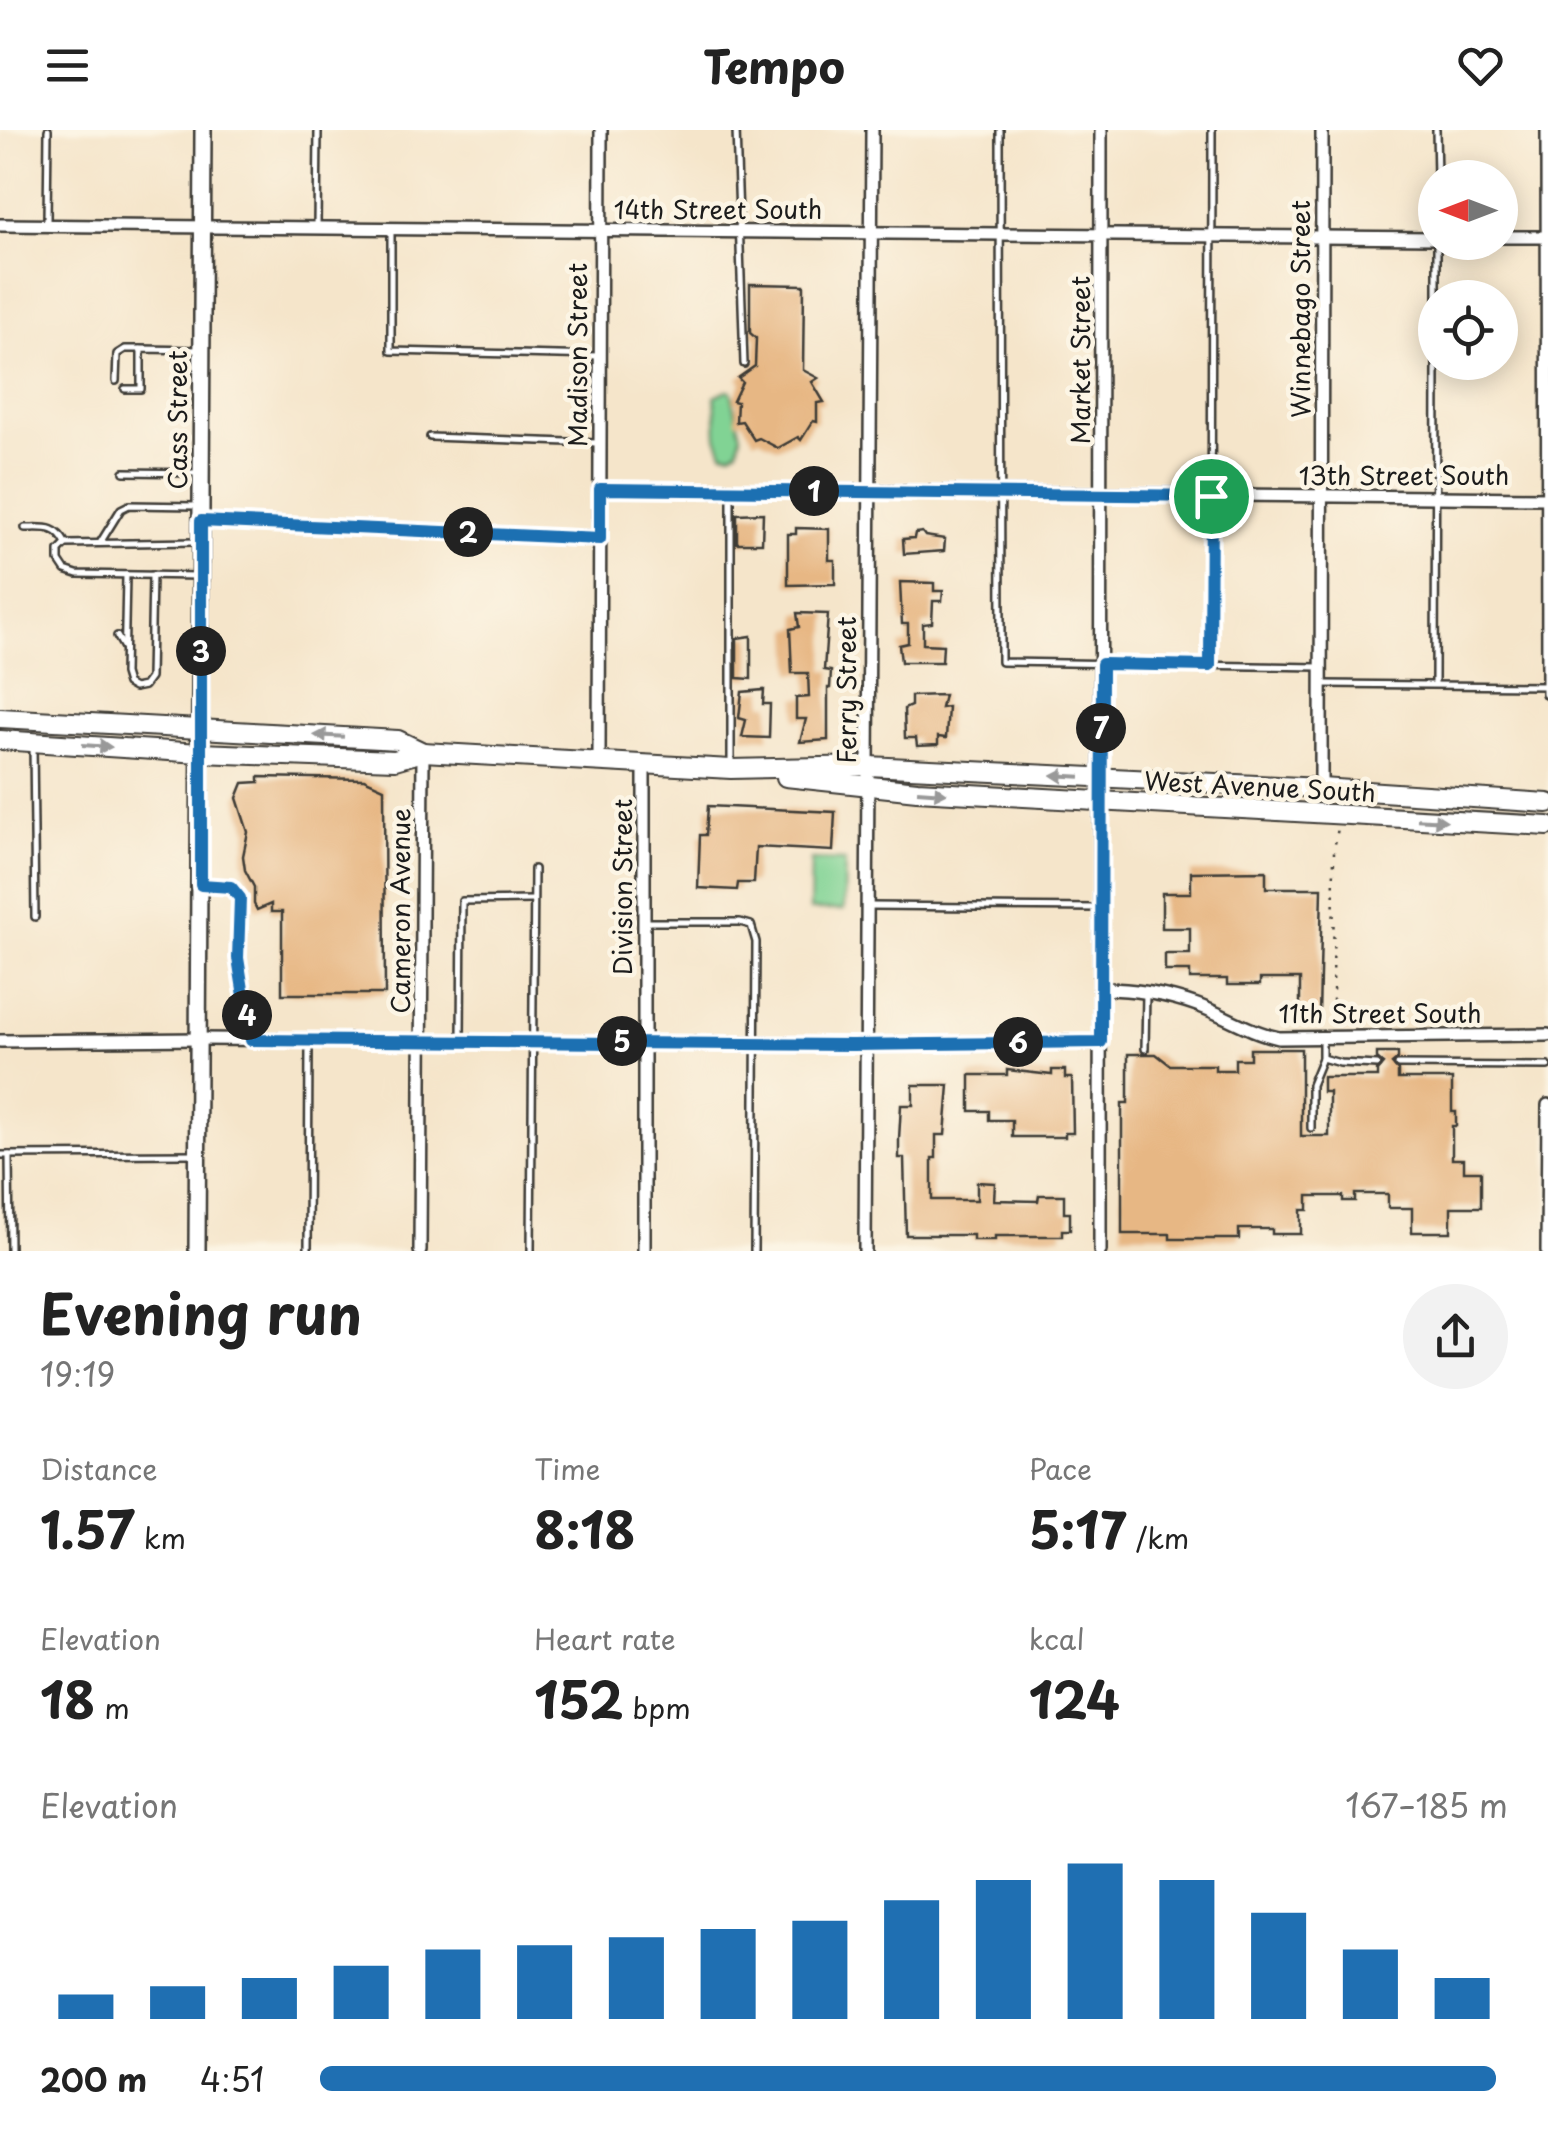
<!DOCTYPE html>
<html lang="en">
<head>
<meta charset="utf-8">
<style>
  :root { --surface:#fff; --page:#f2f2f2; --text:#222; --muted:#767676; --accent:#1f6fb2 }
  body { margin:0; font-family:"Playpen Sans",sans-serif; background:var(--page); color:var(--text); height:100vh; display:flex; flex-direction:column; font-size:38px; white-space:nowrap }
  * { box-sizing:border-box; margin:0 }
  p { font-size:32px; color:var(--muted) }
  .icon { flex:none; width:55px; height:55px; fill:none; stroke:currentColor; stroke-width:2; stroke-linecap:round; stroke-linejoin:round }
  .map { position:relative; height:1121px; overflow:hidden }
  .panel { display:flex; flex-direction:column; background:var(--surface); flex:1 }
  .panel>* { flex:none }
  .needle { width:65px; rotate:270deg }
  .buttons { position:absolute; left:1418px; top:30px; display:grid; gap:20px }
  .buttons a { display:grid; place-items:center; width:100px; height:100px; border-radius:50%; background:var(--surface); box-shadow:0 5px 25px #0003; font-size:50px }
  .pin { position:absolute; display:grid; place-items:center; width:85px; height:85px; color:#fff; margin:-42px; border:5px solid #fff; border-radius:50%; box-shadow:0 2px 10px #0007 }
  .km { position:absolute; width:50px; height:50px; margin:-25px; border-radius:50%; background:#222; color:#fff; font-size:28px; line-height:50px; text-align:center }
  .round { display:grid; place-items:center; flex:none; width:105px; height:105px; border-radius:52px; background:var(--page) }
  .overview { display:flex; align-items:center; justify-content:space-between; height:170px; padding:0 40px }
  h1 { font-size:55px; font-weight:700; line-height:75px }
  .stats { display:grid; grid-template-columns:repeat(3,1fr); gap:15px; height:170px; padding:10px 40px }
  .stats div { display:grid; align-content:center }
  .stats b { font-size:50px; font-weight:700 }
  .stats small { font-size:28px; font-weight:400 }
  .stats p { font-size:28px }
  .chart { height:280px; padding:20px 40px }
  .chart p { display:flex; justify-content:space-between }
  .chart svg { width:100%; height:180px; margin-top:10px; stroke:var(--accent); stroke-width:6 }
  ul { padding:0 40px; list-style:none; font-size:32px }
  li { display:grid; grid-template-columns:160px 120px 1fr; align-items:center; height:75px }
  li i { height:25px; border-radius:12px; background:var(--accent) }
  header { display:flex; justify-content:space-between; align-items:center; height:130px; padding:0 40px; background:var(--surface); font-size:45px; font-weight:700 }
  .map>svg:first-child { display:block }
</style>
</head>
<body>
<header><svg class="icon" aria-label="menu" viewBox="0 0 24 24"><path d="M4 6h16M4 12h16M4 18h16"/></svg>Tempo<svg class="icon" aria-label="heart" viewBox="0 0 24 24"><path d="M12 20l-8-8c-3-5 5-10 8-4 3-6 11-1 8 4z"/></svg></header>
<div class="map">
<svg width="1548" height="1121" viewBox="0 0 1548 1121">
  <rect width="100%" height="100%" fill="#fcf5e5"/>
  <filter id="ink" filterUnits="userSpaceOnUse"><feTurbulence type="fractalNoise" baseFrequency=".01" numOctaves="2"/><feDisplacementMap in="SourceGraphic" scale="20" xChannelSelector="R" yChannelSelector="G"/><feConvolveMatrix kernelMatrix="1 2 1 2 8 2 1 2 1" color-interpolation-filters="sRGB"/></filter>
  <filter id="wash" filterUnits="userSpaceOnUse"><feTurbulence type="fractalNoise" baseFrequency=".0048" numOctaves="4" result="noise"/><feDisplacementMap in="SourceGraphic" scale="40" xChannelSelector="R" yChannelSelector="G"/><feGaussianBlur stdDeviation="2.25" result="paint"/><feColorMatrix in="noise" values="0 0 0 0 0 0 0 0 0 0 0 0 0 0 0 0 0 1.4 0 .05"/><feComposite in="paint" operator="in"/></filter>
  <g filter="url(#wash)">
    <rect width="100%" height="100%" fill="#f5e5ca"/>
    <g fill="#81d394" stroke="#4e7858" stroke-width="2.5">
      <polygon points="727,260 731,261 741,305 738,319 732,323 723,322 717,307 715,266"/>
      <polygon points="811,730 845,731 844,780 810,780"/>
    </g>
    <g id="blocks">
      <g fill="#e7b784">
        <polygon points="750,154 804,155 803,240 818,248 812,252 824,272 817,273 817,292 813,291 801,310 798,307 778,318 759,308 754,310 742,291 736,292 737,272 733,271 742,252 738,248 755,236 756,208 750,203"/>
        <polygon points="763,383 762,413 737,413 737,384"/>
        <polygon points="796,398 829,399 829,430 835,430 835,454 788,455 788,404 796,404"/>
        <polygon points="922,402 925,406 945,409 944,421 904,424 903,409 914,408 915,403"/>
        <polygon points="900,452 934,453 934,461 943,461 942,471 933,471 932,493 923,494 923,514 943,515 942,532 901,532 899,515 908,513 908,494 902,494"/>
        <polygon points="797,483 828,484 824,540 831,541 830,558 828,558 828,610 800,612 806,589 796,589 796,568 809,567 808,543 792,543 790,499 799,497"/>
        <polygon points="751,506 751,549 737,548 737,508"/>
        <polygon points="764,560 763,574 770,574 769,608 742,607 746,590 739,588 742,562"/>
        <polygon points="944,565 941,578 948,577 946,608 938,607 938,615 917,616 916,608 905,608 904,579 911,576 911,566"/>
        <polygon points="259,647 364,649 384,658 385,864 282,864 282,782 271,782 271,774 257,780 254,774 254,757 245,740 243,726 248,702 237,668 243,653 259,652"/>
        <polygon points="708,676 835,682 833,721 756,717 754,753 738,753 737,760 698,758 700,705 706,705"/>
        <polygon points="1266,741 1266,758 1322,758 1319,886 1300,886 1300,849 1260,849 1260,855 1227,855 1227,849 1190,849 1190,841 1165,841 1165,824 1190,824 1190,798 1162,798 1162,763 1191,763 1191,742"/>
        <polygon points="1250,919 1301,919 1301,1006 1329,1006 1329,962 1323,962 1323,947 1377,947 1377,941 1383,934 1377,929 1377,923 1398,923 1398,929 1392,934 1398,941 1398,949 1452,949 1452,982 1456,982 1456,996 1452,996 1452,1029 1464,1029 1464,1041 1481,1041 1481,1077 1451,1077 1451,1102 1412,1102 1412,1078 1388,1078 1388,1064 1355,1064 1355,1071 1343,1071 1343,1066 1308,1066 1308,1080 1301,1080 1301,1104 1272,1104 1272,1099 1239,1099 1239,1109 1170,1109 1170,1104 1122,1104 1122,973 1128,973 1128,924 1156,924 1170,935 1215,935 1215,940 1235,940 1235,929 1250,929"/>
        <polygon points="1007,940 1052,945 1052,940 1065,940 1065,948 1072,948 1073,1003 1065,1003 1065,1007 1012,1007 1012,990 989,990 989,981 970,981 970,945 1007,945"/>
        <polygon points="913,955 949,955 945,1005 936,1005 936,1028 932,1028 932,1070 977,1070 977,1052 995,1053 994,1070 1038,1071 1039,1065 1064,1065 1064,1083 1070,1083 1070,1100 1062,1100 1062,1106 995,1106 995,1110 973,1110 973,1105 906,1105 904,1028 899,1028 899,1009 901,975 913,975"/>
      </g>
    </g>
  </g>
  <g filter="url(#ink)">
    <use href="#blocks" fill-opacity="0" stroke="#3d3a36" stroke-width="2.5"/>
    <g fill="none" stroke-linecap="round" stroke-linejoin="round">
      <defs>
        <g id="lane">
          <polyline points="736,0 744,234"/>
          <polyline points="1000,0 1001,532 1319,537"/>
          <polyline points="1436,0 1437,48"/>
          <polyline points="47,92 48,0"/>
          <polyline points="317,97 318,0"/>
          <polyline points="391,102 391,221 599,226"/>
          <polyline points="1437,168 1437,112"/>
          <polyline points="116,251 117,224 125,219 140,219"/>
          <polyline points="125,259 141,259 141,219 200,220"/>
          <polyline points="430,307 597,313"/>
          <polyline points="124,342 199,343"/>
          <polyline points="731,362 731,636"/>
          <path d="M25,398C45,398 56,395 66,414"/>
          <polyline points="196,412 66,414 59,421 59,431 65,440 77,444 198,446"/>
          <polyline points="100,413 121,379 129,375 197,376"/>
          <polyline points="126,445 124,544 127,554 134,558 144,556 150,548 152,445"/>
          <polyline points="117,506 124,518"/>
          <polyline points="1211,536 1212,0"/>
          <polyline points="1324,554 1548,556"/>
          <polyline points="1435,554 1436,232"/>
          <polyline points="33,615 35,787"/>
          <polyline points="202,755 231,757 240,767 237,828 250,907"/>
          <polyline points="870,776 1099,778"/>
          <polyline points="646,792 740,792 751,795 756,812 754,1121"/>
          <polyline points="461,911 462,771 533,770"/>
          <polyline points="1145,919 1146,862"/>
          <polyline points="1322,928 1340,933 1377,935"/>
          <polyline points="1398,935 1548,936"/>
          <polyline points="1311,998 1311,955 1322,928 1322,910"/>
          <polyline points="0,1025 195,1024"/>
          <polyline points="9,1025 10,1121"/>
          <polyline points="308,1121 309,910"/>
          <polyline points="531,1121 534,739"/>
        </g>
        <g id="street">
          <polyline points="1547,0 1548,563"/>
          <polyline points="0,95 1435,108"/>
          <polyline points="1500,107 1548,107"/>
          <polyline points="599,359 1548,368"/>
          <polyline points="201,391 599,409"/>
          <polyline points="599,630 601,0"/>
          <polyline points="1321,658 1322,0"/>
          <path d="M1101,859C1133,859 1166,864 1197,875C1225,885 1249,902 1279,908L1548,905"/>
          <polyline points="0,911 200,909 852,915 1101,912"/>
          <polyline points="420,1121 423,622"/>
          <polyline points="644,1121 644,633"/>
          <polyline points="865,1121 872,0"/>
          <polyline points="1100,1121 1101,0"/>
          <polyline points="1547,1121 1548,975"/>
        </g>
        <polyline id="secondary" points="197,1121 203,0"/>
        <g id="primary">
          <polyline points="0,588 398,610 423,622"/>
          <polyline points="0,610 200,623 395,630 423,622 731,639 868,636 1321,658 1548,673"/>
          <polyline points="786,647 917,661 1548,696"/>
        </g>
      </defs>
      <use href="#lane" stroke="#3d3a36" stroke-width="10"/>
      <use href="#street" stroke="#3d3a36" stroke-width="16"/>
      <use href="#secondary" stroke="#3d3a36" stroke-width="20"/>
      <use href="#primary" stroke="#3d3a36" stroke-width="22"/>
      <polyline stroke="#3d3a36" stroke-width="2.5" stroke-dasharray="2.5 8" stroke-linecap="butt" points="1333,871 1334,719 1338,698"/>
      <use href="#lane" stroke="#fff" stroke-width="5"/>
      <use href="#street" stroke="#fff" stroke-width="11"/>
      <use href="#secondary" stroke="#fff" stroke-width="15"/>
      <use href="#primary" stroke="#fff" stroke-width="18"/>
    </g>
    <defs><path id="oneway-solid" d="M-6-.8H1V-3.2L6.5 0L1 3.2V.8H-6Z" transform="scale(2.5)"/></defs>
    <g fill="#999">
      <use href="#oneway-solid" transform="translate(329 606) rotate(-177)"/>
      <use href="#oneway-solid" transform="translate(97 616) rotate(4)"/>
      <use href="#oneway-solid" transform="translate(1066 646) rotate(-177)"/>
      <use href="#oneway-solid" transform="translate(932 662) rotate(4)"/>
      <use href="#oneway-solid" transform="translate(1432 690) rotate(3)"/>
    </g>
  </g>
  <g fill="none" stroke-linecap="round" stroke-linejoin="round" filter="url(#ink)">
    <defs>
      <polygon id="route" points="600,359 1211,366 1210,536 1102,534 1101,912 852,915 251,910 238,828 240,768 231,757 201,755 201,391 600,409"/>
    </defs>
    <use href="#route" stroke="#fff" stroke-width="20"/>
    <use href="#route" stroke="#1f6fb2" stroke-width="12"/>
  </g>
  <g text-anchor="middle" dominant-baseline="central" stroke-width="9" stroke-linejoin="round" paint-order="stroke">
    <g font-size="25" fill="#1c1c1c" stroke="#fcf5e5">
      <text x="718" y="79">14th Street South</text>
      <text transform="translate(1300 179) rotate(-90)">Winnebago Street</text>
      <text transform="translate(577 225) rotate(-90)">Madison Street</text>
      <text transform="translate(1080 230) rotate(-90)">Market Street</text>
      <text transform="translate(177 290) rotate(-90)">Cass Street</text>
      <text x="1404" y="345">13th Street South</text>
      <text transform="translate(846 560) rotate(-90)">Ferry Street</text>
      <text transform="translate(1260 656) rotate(3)">West Avenue South</text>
      <text transform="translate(622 757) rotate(-90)">Division Street</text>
      <text transform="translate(400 781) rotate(-90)">Cameron Avenue</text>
      <text x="1380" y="883">11th Street South</text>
    </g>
  </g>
</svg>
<div class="buttons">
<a><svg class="needle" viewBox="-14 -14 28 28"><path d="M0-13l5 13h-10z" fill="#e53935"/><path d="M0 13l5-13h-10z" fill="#767676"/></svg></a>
<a><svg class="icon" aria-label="locate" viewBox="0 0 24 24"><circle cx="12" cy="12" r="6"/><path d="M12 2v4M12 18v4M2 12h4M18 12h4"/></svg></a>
</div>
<div class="pin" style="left:1211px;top:366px;background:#1e9e55"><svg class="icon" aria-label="arrive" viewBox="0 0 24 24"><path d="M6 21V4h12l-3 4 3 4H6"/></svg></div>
<b class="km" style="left:814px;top:361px">1</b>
<b class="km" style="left:468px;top:402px">2</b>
<b class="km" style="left:201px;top:521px">3</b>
<b class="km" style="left:247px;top:885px">4</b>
<b class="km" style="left:622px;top:911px">5</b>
<b class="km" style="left:1018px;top:912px">6</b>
<b class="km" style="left:1101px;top:598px">7</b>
</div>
<section class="panel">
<div class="overview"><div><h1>Evening run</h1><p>19:19</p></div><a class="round"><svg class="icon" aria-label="share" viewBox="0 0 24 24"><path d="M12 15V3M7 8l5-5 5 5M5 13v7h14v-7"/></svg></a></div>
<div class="stats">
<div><p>Distance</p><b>1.57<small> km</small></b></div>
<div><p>Time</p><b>8:18</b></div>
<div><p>Pace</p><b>5:17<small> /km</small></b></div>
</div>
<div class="stats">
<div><p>Elevation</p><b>18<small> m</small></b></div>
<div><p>Heart rate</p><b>152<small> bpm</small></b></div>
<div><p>kcal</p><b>124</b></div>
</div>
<div class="chart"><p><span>Elevation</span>167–185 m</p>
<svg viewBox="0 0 160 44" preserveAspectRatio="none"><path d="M5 44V38M15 44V36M25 44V34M35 44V31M45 44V27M55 44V26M65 44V24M75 44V22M85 44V20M95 44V15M105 44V10M115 44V6M125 44V10M135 44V18M145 44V27M155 44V34"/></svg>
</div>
<ul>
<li><b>200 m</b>4:51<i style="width:99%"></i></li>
</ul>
</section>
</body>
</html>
